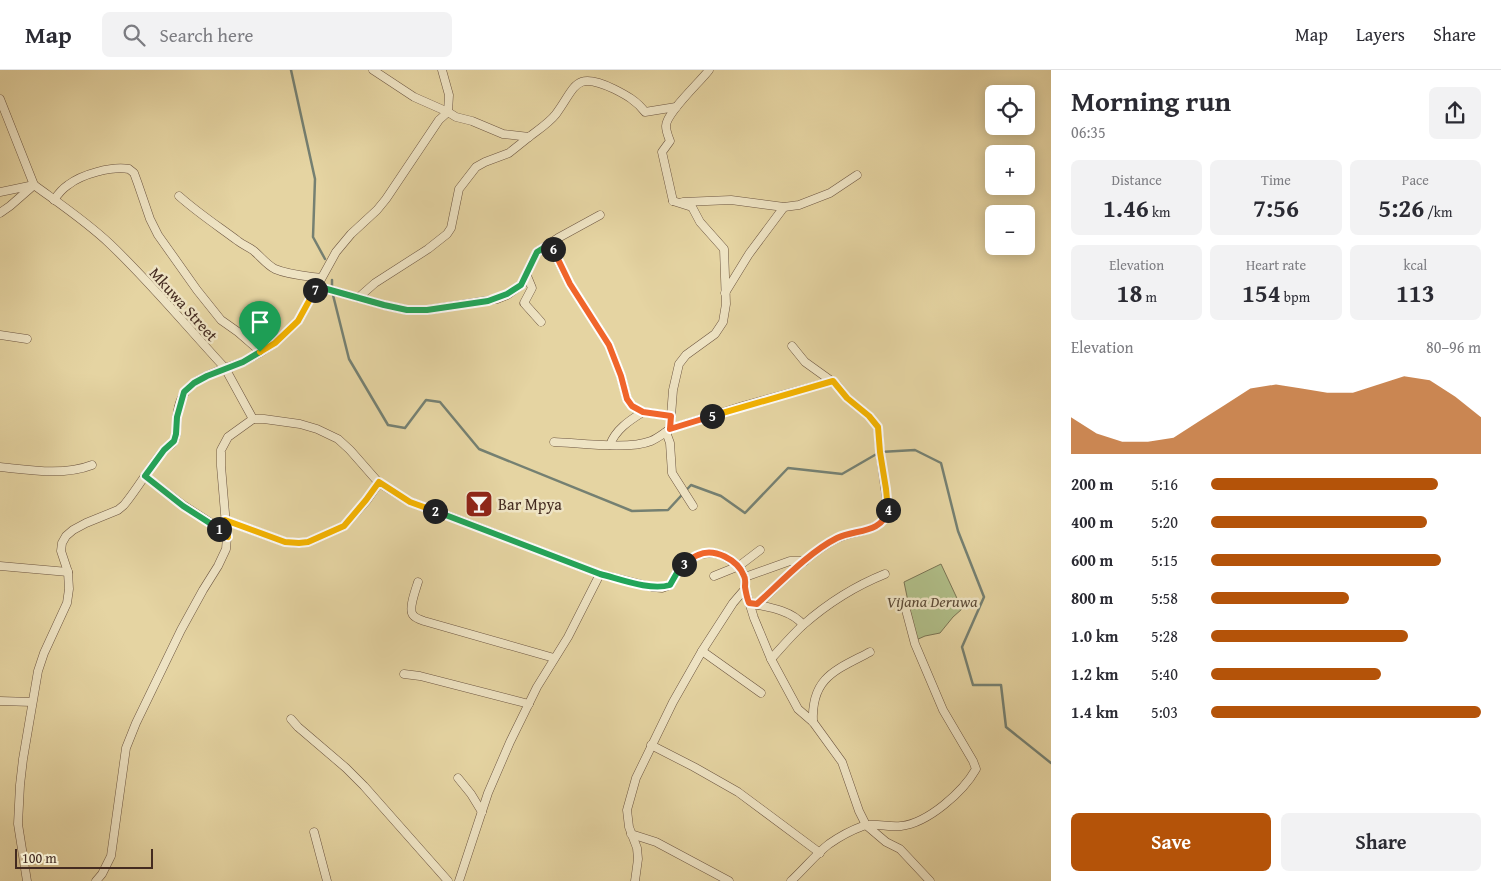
<!DOCTYPE html>
<html lang="en">
<head>
<meta charset="utf-8">
<style>
  :root { --surface:#fff; --page:#f2f2f3; --text:#2b2b33; --muted:#7c7c81; --line:#e1e1e2; --accent:#b45309 }
  body { margin:0; font-family:"Gentium Book Plus",serif; background:var(--page); color:var(--text); height:100vh; display:flex; flex-direction:column; font-size:19px; white-space:nowrap }
  * { box-sizing:border-box; margin:0 }
  p { font-size:16px; color:var(--muted) }
  .icon { flex:none; width:28px; height:28px; fill:none; stroke:currentColor; stroke-width:2; stroke-linecap:round; stroke-linejoin:round }
  .map { position:relative; flex:1; overflow:hidden }
  .details { display:flex; flex-direction:column; background:var(--surface); width:450px }
  .details>* { flex:none }
  .buttons { position:absolute; left:985px; top:15px; display:grid; gap:10px }
  .buttons a { display:grid; place-items:center; width:50px; height:50px; border-radius:8px; background:var(--surface); box-shadow:0 2px 12px #0003; font-size:25px }
  .scale { position:absolute; left:15px; bottom:12px; width:138px; box-sizing:border-box; padding-left:5px; border:2px solid #442b20; border-top:0; font-size:14px; line-height:18px; white-space:nowrap; color:#442b20; -webkit-text-stroke:4px #eee3c3; paint-order:stroke }
  .pin { position:absolute; display:grid; place-items:center; width:42px; height:42px; color:#fff; margin:-51px -21px; border-radius:50% 50% 50% 0; rotate:-45deg; box-shadow:0 0 5px #0007 }
  .pin .icon { rotate:45deg }
  .km { position:absolute; width:25px; height:25px; margin:-12px; border-radius:50%; background:#222; color:#fff; font-size:14px; line-height:25px; text-align:center }
  .round { display:grid; place-items:center; flex:none; width:52px; height:52px; border-radius:8px; background:var(--page) }
  .summary { display:flex; align-items:center; justify-content:space-between; height:85px; padding:0 20px }
  h1 { font-size:28px; font-weight:700; line-height:38px }
  .figures { display:grid; grid-template-columns:repeat(3,1fr); gap:8px; height:85px; padding:5px 20px }
  .figures div { display:grid; align-content:center; border-radius:8px; background:var(--page); text-align:center }
  .figures b { font-size:25px; font-weight:700 }
  .figures small { font-size:14px; font-weight:400 }
  .figures p { font-size:14px }
  .chart { height:140px; padding:10px 20px }
  .chart p { display:flex; justify-content:space-between }
  .chart svg { width:100%; height:90px; margin-top:5px; fill:var(--accent); opacity:.7 }
  .button { display:flex; gap:10px; margin-top:auto; padding:10px 20px }
  .button a { flex:1; height:58px; border-radius:8px; background:var(--accent); color:#fff; font-size:20px; font-weight:700; line-height:58px; text-align:center }
  .button a+a { background:var(--page); color:var(--text) }
  ul { padding:0 20px; list-style:none; font-size:16px }
  li { display:grid; grid-template-columns:80px 60px 1fr; align-items:center; height:38px }
  li i { height:12px; border-radius:6px; background:var(--accent) }
  header { display:flex; align-items:center; gap:30px; box-sizing:border-box; height:70px; padding:0 25px; background:var(--surface); border-bottom:1px solid var(--line) }
  header strong { font-size:24px }
  nav { display:flex; gap:28px; margin-inline-start:auto; font-size:18px }
  .search { width:350px; height:45px; background:var(--page); display:flex; align-items:center; gap:12px; box-sizing:border-box; padding:0 18px; border-radius:8px; color:var(--muted); font-size:19px }
  main { display:flex; flex:1; min-height:0 }
  .map>svg:first-child { display:block }
</style>
</head>
<body>
<header>
<strong>Map</strong>
<div class="search"><svg class="icon" aria-label="search" viewBox="0 0 24 24"><circle cx="10" cy="10" r="6"/><path d="M15 15l6 6"/></svg>Search here</div>
<nav><a>Map</a><a>Layers</a><a>Share</a></nav>
</header>
<main>
<div class="map">
<svg width="1051" height="811" viewBox="0 0 1051 811">
  <rect width="100%" height="100%" fill="#e5d4a2"/>
  <filter id="stains"><feTurbulence type="fractalNoise" baseFrequency=".004" numOctaves="4"/><feColorMatrix values="0 0 0 0 .2 0 0 0 0 .09 0 0 0 0 .02 0 0 0 .5 -.17"/></filter>
  <radialGradient id="worn" r=".72"><stop offset=".6" stop-color="#630" stop-opacity="0"/><stop offset="1" stop-color="#630" stop-opacity=".3"/></radialGradient>
  <polygon fill="#b0be88" stroke="#7a7454" points="941,494 962,539 953,547 940,563 925,566 916,570 904,512"/>
  <g fill="none" stroke-linecap="round" stroke-linejoin="round">
    <g stroke="#758072" stroke-width="2.5">
      <polyline points="291,0 315,109 313,167 325,189"/>
      <polyline points="332,210 332,221 349,289 388,355 405,358 426,330 440,332 479,379 632,441 668,440 691,415 721,426 745,443 788,398 842,404 880,382 915,380 941,393 958,461 984,527 962,577 973,615 1001,615 1006,657 1051,693"/>
    </g>
    <defs>
      <g id="street">
        <path d="M373,0L414,27L448,42L456,47L472,51L503,64L529,67C538,60 549,53 556,44C576,17 574,0 614,19C626,25 637,31 645,42L676,37"/>
        <polyline points="0,29 34,115 10,136 0,143"/>
        <path d="M0,122L34,115C60,134 87,152 110,174C151,213 187,257 225,298L243,292L261,282L275,273L298,251L336,182L351,164L377,140L386,129L439,50L448,42L449,25L442,0"/>
        <path d="M179,126C198,143 218,156 238,171C243,175 249,177 254,181C261,187 267,195 275,199C289,205 306,206 321,208"/>
        <path d="M54,130C58,124 62,119 68,115C82,104 112,96 129,99L134,103L138,114L150,149L158,165L197,220L221,250L238,262L261,282"/>
        <path d="M673,131L662,82L670,71C668,66 666,61 666,56C666,43 700,12 709,0"/>
        <polyline points="683,132 731,130 784,137 799,135 830,123 857,105"/>
        <polyline points="550,174 570,214 609,275 621,306 627,329 632,336 643,342"/>
        <polyline points="527,206 532,218 524,233 541,252"/>
        <polyline points="316,216 384,235 407,240 427,240 497,229 507,225 521,215 537,182 558,168 600,145"/>
        <polyline points="725,223 749,184 784,137"/>
        <polyline points="358,228 375,213 428,179 447,164 451,158 459,119 476,97 485,92 509,83 529,67"/>
        <polyline points="0,265 27,269"/>
        <polyline points="670,359 743,336 833,311"/>
        <polyline points="666,362 670,373 672,403 693,436"/>
        <path d="M554,372C579,373 629,380 651,371C658,368 664,363 670,359L673,320L679,294L686,285L715,264L723,252L726,234L724,179L700,152L692,137L673,131"/>
        <path d="M610,375C615,360 630,350 643,342L671,346"/>
        <path d="M0,397C29,400 64,406 92,395"/>
        <polyline points="145,406 183,435 214,455 227,467"/>
        <polyline points="225,450 285,472 299,473 308,472 344,456 367,430 379,413"/>
        <polyline points="0,496 68,502"/>
        <polyline points="714,506 739,496 760,480"/>
        <polyline points="745,507 790,491 805,491"/>
        <path d="M418,512C416,519 408,539 413,545C415,548 421,550 424,551L554,588"/>
        <path d="M753,534C769,537 793,541 803,555"/>
        <path d="M757,535C779,514 811,481 838,468C857,459 882,464 888,439L880,382L878,357L869,346L847,328L837,315L805,292L792,276"/>
        <polyline points="702,581 761,623"/>
        <path d="M771,589C781,578 792,565 803,555C828,533 855,516 885,504"/>
        <polyline points="404,604 420,606 529,634"/>
        <polyline points="0,631 32,632"/>
        <polyline points="291,649 298,657 346,698 364,716 448,811"/>
        <path d="M813,652C811,607 836,600 870,582"/>
        <polyline points="651,675 694,697 738,722 820,783"/>
        <polyline points="458,708 471,724 482,742"/>
        <polyline points="314,762 327,811"/>
        <polyline points="631,764 656,772 729,811"/>
        <path d="M27,811L18,754L20,715L23,689L38,601L44,583L67,533L69,519L68,502L61,481L62,473L66,466L73,460L86,453L118,440L124,435C138,418 149,398 163,381C166,378 172,375 174,371C178,364 176,355 177,347C180,315 198,309 225,298L253,349"/>
        <polyline points="96,811 102,804 111,786 126,678 136,653 181,560 203,520 218,496 226,479 227,467 221,396 221,380 228,367 253,349 264,349 300,354 317,359 338,369 350,380 379,413 410,432 441,443 600,504 652,517 662,518 670,515 678,501 685,493 697,485 701,484 713,483 722,485 739,496 745,507 745,519 754,548 771,589 798,639 813,652 842,692 859,741 866,755 886,772 900,779 930,811"/>
        <polyline points="459,811 488,723 510,672 537,617 568,567 600,504"/>
        <polyline points="635,811 638,789 637,778 629,757 627,740 636,708 673,632 702,581 733,533 745,519"/>
        <path d="M791,811C803,800 817,783 829,774C839,767 852,760 863,756C873,752 890,758 901,756C928,753 963,722 976,699L973,691L943,640L915,574L906,540"/>
      </g>
    </defs>
    <use href="#street" stroke="#6c5540" stroke-width="9"/>
    <use href="#street" stroke="#eee3c3" stroke-width="8"/>
  </g>
  <g fill="none" stroke-linecap="round" stroke-linejoin="round">
    <defs>
      <polyline id="split-1" points="219,459 183,436 145,406 164,380 174,371 176,364 177,347 184,322 194,313 207,306 243,292 260,282"/>
      <polyline id="split-2" points="219,459 228,467 225,450 285,472 299,473 308,472 344,456 366,430 379,412 410,432 435,441"/>
      <path id="split-3" d="M435,441L600,504C620,509 650,521 670,515L678,501L684,494"/>
      <path id="split-4" d="M684,494C688,491 693,487 698,485C714,477 738,490 744,506C746,509 745,513 745,517C746,523 747,528 749,533L757,534C780,513 809,482 837,468C855,459 882,464 888,440"/>
      <polyline id="split-5" points="712,346 833,311 847,328 869,346 878,357 880,382 886,419 888,440"/>
      <polyline id="split-6" points="553,179 570,214 609,275 621,306 627,329 632,336 643,342 671,346 670,359 712,346"/>
      <polyline id="split-7" points="315,220 316,216 384,235 407,240 427,240 488,231 507,224 521,215 537,182 550,174 553,179"/>
      <polyline id="split-8" points="260,282 275,273 298,251 315,220"/>
    </defs>
    <use href="#split-1" stroke="#fff" stroke-width="10"/>
    <use href="#split-2" stroke="#fff" stroke-width="10"/>
    <use href="#split-3" stroke="#fff" stroke-width="10"/>
    <use href="#split-4" stroke="#fff" stroke-width="10"/>
    <use href="#split-5" stroke="#fff" stroke-width="10"/>
    <use href="#split-6" stroke="#fff" stroke-width="10"/>
    <use href="#split-7" stroke="#fff" stroke-width="10"/>
    <use href="#split-8" stroke="#fff" stroke-width="10"/>
    <use href="#split-1" stroke="#22a559" stroke-width="6"/>
    <use href="#split-2" stroke="#f5b400" stroke-width="6"/>
    <use href="#split-3" stroke="#22a559" stroke-width="6"/>
    <use href="#split-4" stroke="#f0652b" stroke-width="6"/>
    <use href="#split-5" stroke="#f5b400" stroke-width="6"/>
    <use href="#split-6" stroke="#f0652b" stroke-width="6"/>
    <use href="#split-7" stroke="#22a559" stroke-width="6"/>
    <use href="#split-8" stroke="#f5b400" stroke-width="6"/>
  </g>
  <defs>
    <symbol id="bar-square" viewBox="-11 -11 22 22"><rect x="-9" y="-9" width="18" height="18" rx="4" fill="#8f2418" stroke="#eee3c3"/><path d="M-6-5H6L.8 .8V4.5H3.5V6h-7V4.5H-.8V.8Z" fill="#fff"/></symbol>
  </defs>
  <g fill-rule="evenodd">
    <use href="#bar-square" x="463" y="418" width="32" height="32"/>
  </g>
  <g text-anchor="middle" dominant-baseline="central" stroke-width="5" stroke-linejoin="round" paint-order="stroke">
    <g font-size="16" fill="#442b20" stroke="#eee3c3">
      <text transform="translate(184 234) rotate(48)">Mkuwa Street</text>
    </g>
    <g font-size="16" fill="#442b20" stroke="#eee3c3" text-anchor="start">
      <text x="498" y="434">Bar Mpya</text>
    </g>
    <g font-size="16" font-style="italic" fill="#5a4835" stroke="#eee3c3">
      <text x="932" y="531">Vijana Deruwa</text>
    </g>
  </g>
  <rect width="100%" height="100%" filter="url(#stains)"/>
  <rect width="100%" height="100%" fill="url(#worn)"/>
</svg>
<div class="buttons">
<a><svg class="icon" aria-label="locate" viewBox="0 0 24 24"><circle cx="12" cy="12" r="6"/><path d="M12 2v4M12 18v4M2 12h4M18 12h4"/></svg></a>
<a>+</a>
<a>−</a>
</div>
<div class="scale">100 m</div>
<div class="pin" style="left:260px;top:282px;background:#1e9e55"><svg class="icon" aria-label="arrive" viewBox="0 0 24 24"><path d="M6 21V4h12l-3 4 3 4H6"/></svg></div>
<b class="km" style="left:219px;top:459px">1</b>
<b class="km" style="left:435px;top:441px">2</b>
<b class="km" style="left:684px;top:494px">3</b>
<b class="km" style="left:888px;top:440px">4</b>
<b class="km" style="left:712px;top:346px">5</b>
<b class="km" style="left:553px;top:179px">6</b>
<b class="km" style="left:315px;top:220px">7</b>
</div>
<section class="details">
<div class="summary"><div><h1>Morning run</h1><p>06:35</p></div><a class="round"><svg class="icon" aria-label="share" viewBox="0 0 24 24"><path d="M12 15V3M7 8l5-5 5 5M5 13v7h14v-7"/></svg></a></div>
<div class="figures">
<div><p>Distance</p><b>1.46<small> km</small></b></div>
<div><p>Time</p><b>7:56</b></div>
<div><p>Pace</p><b>5:26<small> /km</small></b></div>
</div>
<div class="figures">
<div><p>Elevation</p><b>18<small> m</small></b></div>
<div><p>Heart rate</p><b>154<small> bpm</small></b></div>
<div><p>kcal</p><b>113</b></div>
</div>
<div class="chart"><p><span>Elevation</span>80–96 m</p>
<svg viewBox="0 0 160 44" preserveAspectRatio="none"><path d="M0 44V26L10 34L20 38L30 38L40 36L50 28L60 20L70 12L80 10L90 12L100 14L110 14L120 10L130 6L140 8L150 16L160 26V44z"/></svg>
</div>
<ul>
<li><b>200 m</b>5:16<i style="width:84%"></i></li>
<li><b>400 m</b>5:20<i style="width:80%"></i></li>
<li><b>600 m</b>5:15<i style="width:85%"></i></li>
<li><b>800 m</b>5:58<i style="width:51%"></i></li>
<li><b>1.0 km</b>5:28<i style="width:73%"></i></li>
<li><b>1.2 km</b>5:40<i style="width:63%"></i></li>
<li><b>1.4 km</b>5:03<i style="width:100%"></i></li>
</ul>
<div class="button"><a>Save</a><a>Share</a></div>
</section>
</main>
</body>
</html>
